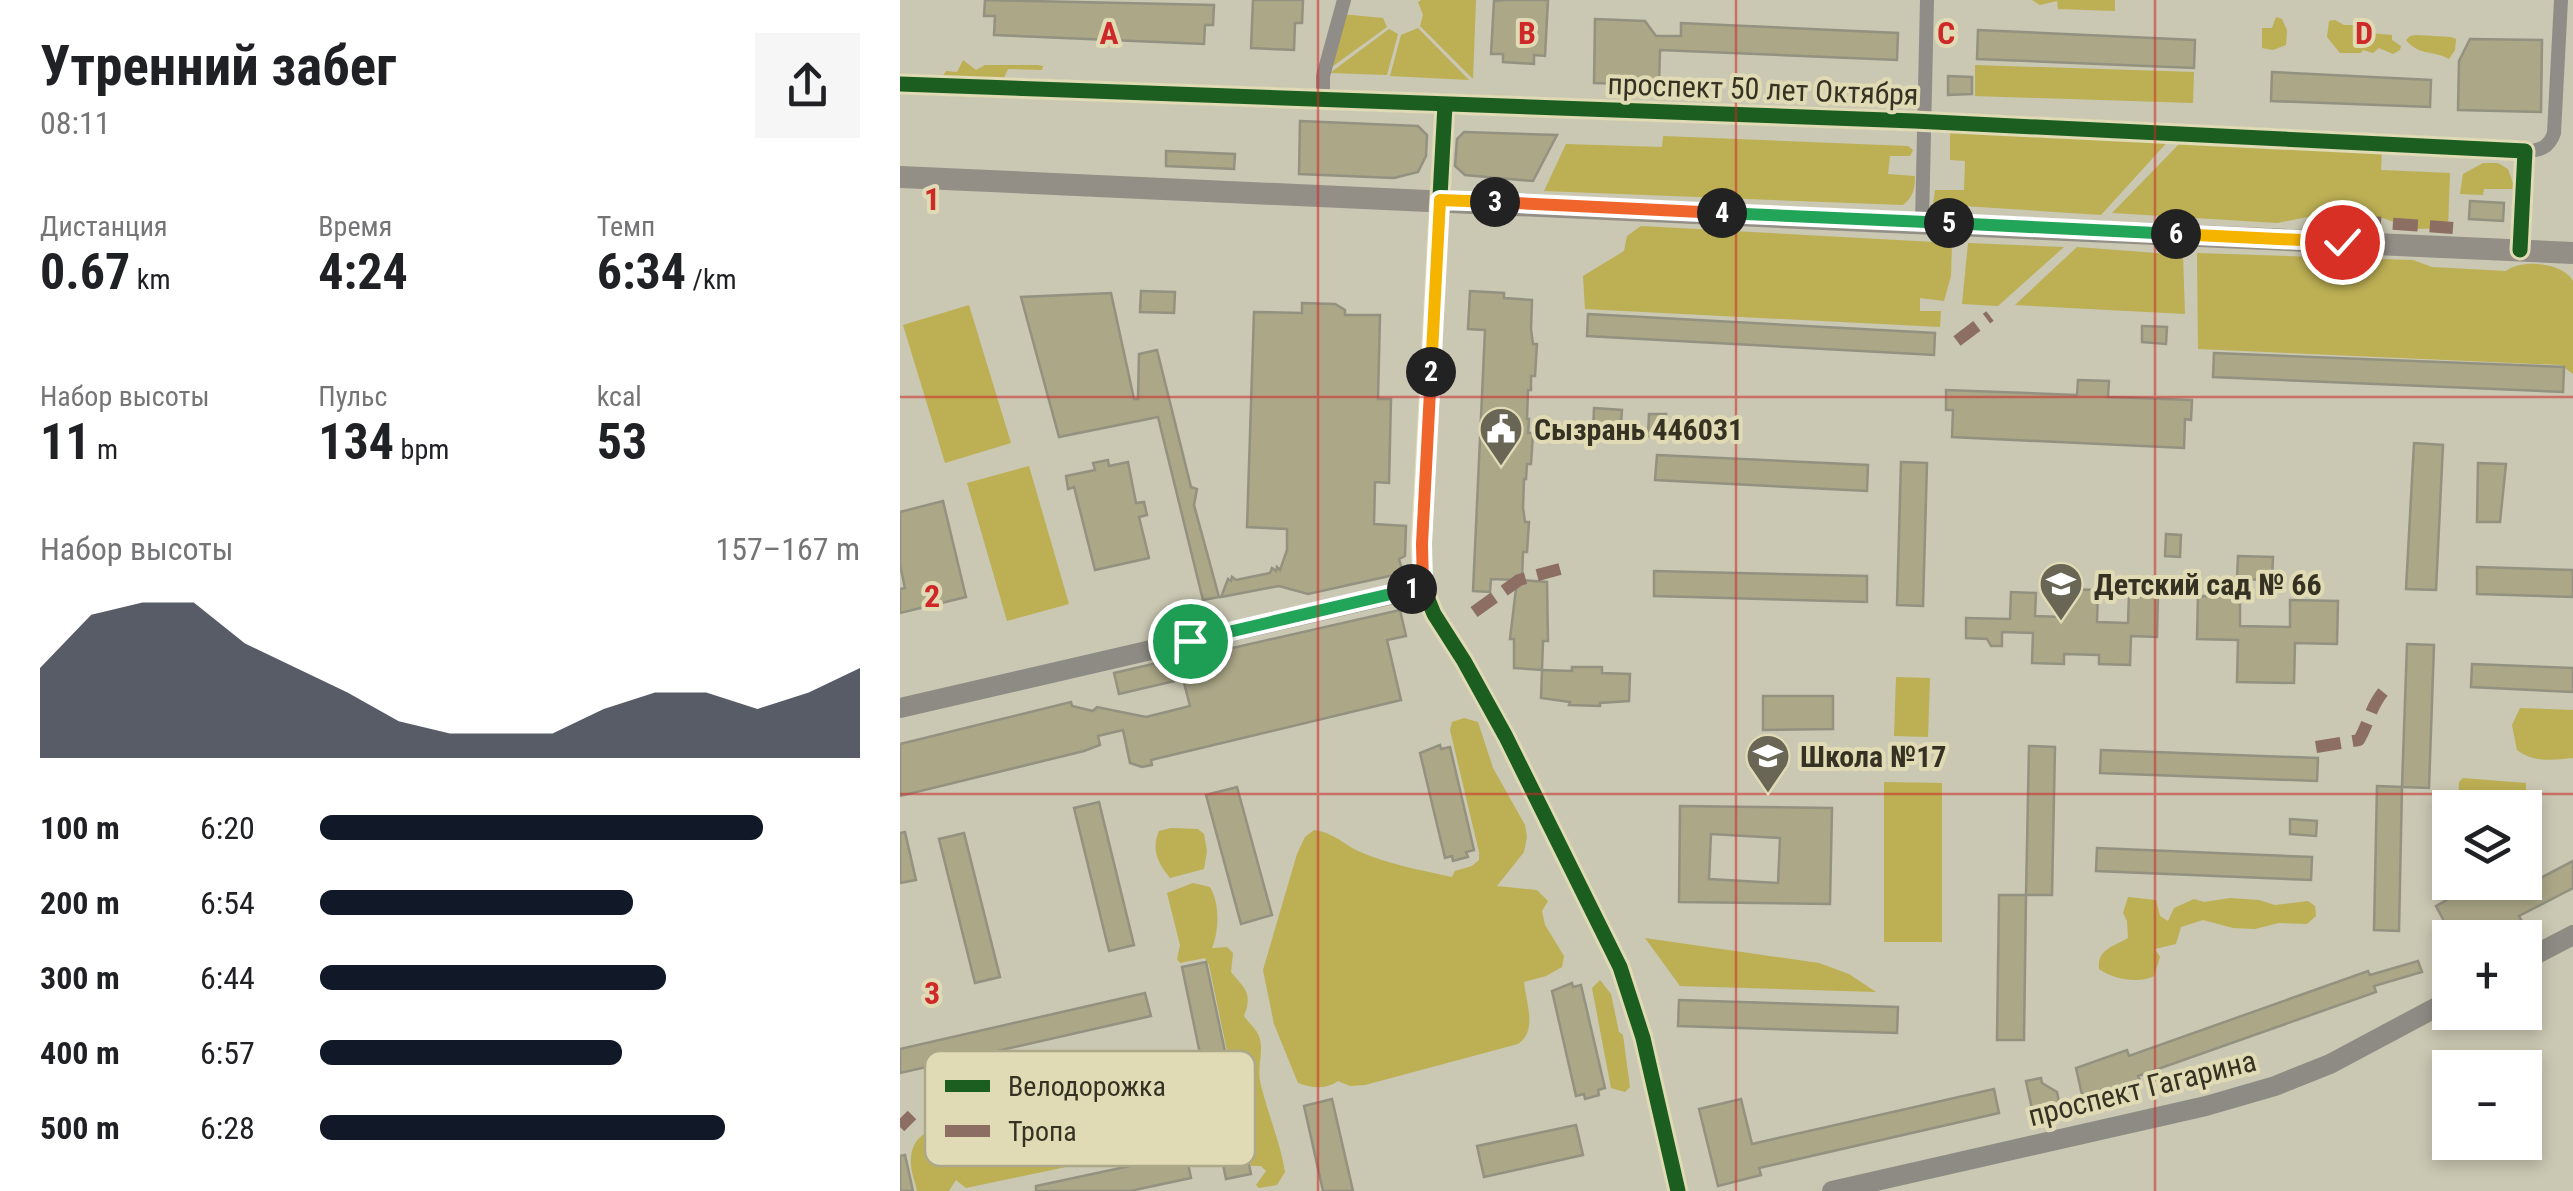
<!DOCTYPE html>
<html lang="ru">
<head>
<meta charset="utf-8">
<style>
  :root { --surface:#fff; --page:#f6f6f6; --text:#202124; --muted:#757577; --accent:#111827 }
  body { margin:0; font-family:"Roboto Condensed",sans-serif; background:var(--page); color:var(--text); height:100vh; display:flex; flex-direction:column; font-size:38px; white-space:nowrap }
  * { box-sizing:border-box; margin:0 }
  p { font-size:32px; color:var(--muted) }
  .icon { flex:none; width:55px; height:55px; fill:none; stroke:currentColor; stroke-width:2; stroke-linecap:round; stroke-linejoin:round }
  .map { position:relative; flex:1; overflow:hidden }
  .details { display:flex; flex-direction:column; background:var(--surface); width:900px }
  .details>* { flex:none }
  .tools { position:absolute; left:1532px; top:790px; display:grid; gap:20px }
  .tools a { display:grid; place-items:center; width:110px; height:110px; border-radius:0px; background:var(--surface); box-shadow:0 5px 15px #0003; font-size:50px }
  .pin { position:absolute; display:grid; place-items:center; width:85px; height:85px; color:#fff; margin:-42px; border:5px solid #fff; border-radius:50%; box-shadow:0 2px 10px #0007 }
  .km { position:absolute; width:50px; height:50px; margin:-25px; border-radius:50%; background:#222; color:#fff; font-size:28px; line-height:50px; text-align:center }
  .round { display:grid; place-items:center; flex:none; width:105px; height:105px; border-radius:0px; background:var(--page) }
  .headline { display:flex; align-items:center; justify-content:space-between; height:170px; padding:0 40px }
  h1 { font-size:55px; font-weight:700; line-height:75px }
  .stats { display:grid; grid-template-columns:repeat(3,1fr); gap:15px; height:170px; padding:10px 40px }
  .stats div { display:grid; align-content:center }
  .stats b { font-size:50px; font-weight:700 }
  .stats small { font-size:28px; font-weight:400 }
  .stats p { font-size:28px }
  .chart { height:280px; padding:20px 40px }
  .chart p { display:flex; justify-content:space-between }
  .chart svg { width:100%; height:180px; margin-top:10px; fill:var(--accent); opacity:.7 }
  ul { padding:0 40px; list-style:none; font-size:32px }
  li { display:grid; grid-template-columns:160px 120px 1fr; align-items:center; height:75px }
  li i { height:25px; border-radius:12px; background:var(--accent) }
  main { display:flex; flex:1; min-height:0 }
  .map>svg:first-child { display:block }
</style>
</head>
<body>
<main>
<section class="details">
<div class="headline"><div><h1>Утренний забег</h1><p>08:11</p></div><a class="round"><svg class="icon" aria-label="share" viewBox="0 0 24 24"><path d="M12 15V3M7 8l5-5 5 5M5 13v7h14v-7"/></svg></a></div>
<div class="stats">
<div><p>Дистанция</p><b>0.67<small> km</small></b></div>
<div><p>Время</p><b>4:24</b></div>
<div><p>Темп</p><b>6:34<small> /km</small></b></div>
</div>
<div class="stats">
<div><p>Набор высоты</p><b>11<small> m</small></b></div>
<div><p>Пульс</p><b>134<small> bpm</small></b></div>
<div><p>kcal</p><b>53</b></div>
</div>
<div class="chart"><p><span>Набор высоты</span>157–167 m</p>
<svg viewBox="0 0 160 44" preserveAspectRatio="none"><path d="M0 44V22L10 9L20 6L30 6L40 16L50 22L60 28L70 35L80 38L90 38L100 38L110 32L120 28L130 28L140 32L150 28L160 22V44z"/></svg>
</div>
<ul>
<li><b>100 m</b>6:20<i style="width:82%"></i></li>
<li><b>200 m</b>6:54<i style="width:58%"></i></li>
<li><b>300 m</b>6:44<i style="width:64%"></i></li>
<li><b>400 m</b>6:57<i style="width:56%"></i></li>
<li><b>500 m</b>6:28<i style="width:75%"></i></li>
</ul>
</section>
<div class="map">
<svg width="1673" height="1191" viewBox="0 0 1673 1191">
  <rect width="100%" height="100%" fill="#cac7b2"/>
  <g fill="#bcaf54">
    <polygon points="521,0 576,0 573,79 520,26 523,15 518,2"/>
    <polygon points="1132,0 1215,0 1215,11 1158,9 1157,1 1140,5"/>
    <polygon points="441,14 483,18 487,27 429,69"/>
    <polygon points="1376,17 1382,19 1387,30 1386,45 1373,50 1362,48 1362,28 1372,28"/>
    <polygon points="1435,20 1444,25 1453,25 1463,45 1468,33 1492,35 1492,40 1501,46 1500,50 1493,54 1479,48 1473,53 1463,50 1461,53 1440,53 1427,37 1429,21"/>
    <polygon points="518,28 569,80 490,76 501,35"/>
    <polygon points="489,29 498,34 487,75 430,73"/>
    <path d="M1516,35L1551,37L1556,39L1555,50L1549,59C1533,50 1519,56 1506,40L1510,36Z"/>
    <polygon points="63,60 76,70 85,65 137,65 143,66 142,70 108,69 102,82 41,79 46,71 57,72"/>
    <polygon points="1075,65 1294,72 1293,103 1075,96"/>
    <polygon points="1050,129 1271,138 1201,215 1033,204 1035,190 1064,190 1065,161 1050,160"/>
    <path d="M763,136L1008,146L1013,150L1010,156H990L988,174L1015,176C1015,189 1013,197 1003,205L644,191L666,144L762,147Z"/>
    <polygon points="1283,140 1482,148 1481,170 1550,173 1548,228 1513,229 1483,218 1413,216 1377,223 1212,213"/>
    <polygon points="1583,163 1598,163 1608,169 1615,189 1584,189 1583,195 1560,194 1563,174"/>
    <polygon points="741,226 1052,243 1051,276 1044,301 1020,298 1020,311 1041,311 1040,327 685,309 683,276 724,251 727,236"/>
    <polygon points="1068,243 1164,247 1098,306 1062,304"/>
    <polygon points="1177,247 1283,255 1285,314 1115,305"/>
    <path d="M1297,253L1513,260L1532,267L1606,271C1622,259 1663,262 1673,281V374L1661,365L1298,349Z"/>
    <polygon points="69,305 111,443 45,463 3,325"/>
    <polygon points="129,466 169,604 107,621 67,483"/>
    <polygon points="996,677 1030,678 1028,737 994,736"/>
    <path d="M1620,708L1673,710V758C1652,760 1634,763 1617,750L1612,725Z"/>
    <path d="M564,718L578,722L593,768L625,825L627,837L624,852L597,886L637,890L648,901L642,911L645,925L664,956L662,967L646,976L624,982C626,1003 638,1030 618,1044L465,1085L450,1086L438,1081C425,1090 412,1088 398,1083L374,1024L363,970L397,854L405,837L414,830C432,832 442,843 458,851C486,864 521,870 552,877L555,871L572,866L579,860V852L550,730L552,722Z"/>
    <polygon points="1563,778 1626,783 1625,841 1625,808 1558,807 1559,782"/>
    <polygon points="984,782 1042,783 1042,942 984,942"/>
    <path d="M271,828L298,829L304,834L307,851L304,869L270,878C258,863 251,850 259,831Z"/>
    <path d="M293,883L310,887C320,904 319,931 312,948L327,947L333,953L331,972C345,989 353,993 344,1016C348,1022 355,1028 358,1034C365,1047 357,1067 360,1081C367,1112 380,1141 385,1172L377,1185L359,1188L356,1185L366,1171L361,1166H351L309,965L305,958L280,963L277,959L280,945L267,893Z"/>
    <path d="M1228,897L1256,900L1260,916L1268,921L1274,908L1294,899L1304,902L1330,898L1359,900L1375,905L1408,901L1415,906L1416,916L1407,924L1379,923L1355,929L1333,928L1303,920L1281,927L1276,944L1255,949L1260,957L1254,976C1240,984 1212,979 1199,969C1197,949 1213,947 1228,938L1227,921L1223,913Z"/>
    <polygon points="745,938 919,963 949,974 976,992 780,986"/>
    <polygon points="700,980 711,994 719,1032 723,1035 730,1087 725,1092 711,1088 692,988"/>
    <path d="M267,1077C303,1098 273,1121 271,1145L66,1188L56,1180L49,1191H17C15,1181 10,1170 11,1160C12,1115 75,1127 103,1122C113,1120 123,1113 132,1109L160,1119L166,1141L170,1143L178,1137L183,1120L190,1122L196,1107C209,1102 223,1097 236,1092C248,1088 254,1079 267,1077Z"/>
  </g>
  <g fill="#aca787" stroke="#939180" stroke-width="2.5" fill-rule="evenodd">
    <polygon points="85,0 314,5 313,25 305,25 304,44 94,35 95,16 84,16"/>
    <polygon points="353,0 403,0 402,23 395,23 394,50 351,48"/>
    <polygon points="604,0 648,0 645,56 634,55 634,64 603,62 603,54 591,54 594,1"/>
    <polygon points="695,19 745,21 756,36 781,36 781,23 998,33 997,60 760,50 759,85 694,83"/>
    <polygon points="1078,30 1295,40 1294,68 1077,59"/>
    <polygon points="1570,39 1642,40 1641,112 1558,110 1559,61"/>
    <polygon points="1372,72 1531,80 1530,107 1371,101"/>
    <polygon points="1048,76 1072,77 1072,94 1048,95"/>
    <polygon points="400,121 518,126 527,135 526,156 518,172 494,178 399,174"/>
    <polygon points="564,132 657,135 633,181 565,175 555,166 557,139"/>
    <polygon points="266,151 335,154 334,169 266,166"/>
    <polygon points="1570,201 1604,203 1603,221 1569,219"/>
    <polygon points="241,291 275,292 274,313 240,312"/>
    <polygon points="570,291 604,293 604,298 632,300 631,329 633,344 637,344 635,376 631,376 631,390 628,390 627,419 629,419 628,433 633,433 631,464 627,464 626,479 624,479 623,508 625,522 629,522 627,552 623,552 622,580 619,580 647,582 648,641 643,641 642,670 614,668 614,639 610,639 617,580 591,579 590,592 573,591 585,330 568,329"/>
    <polygon points="211,293 234,399 238,399 239,354 257,350 291,487 297,489 294,505 319,597 303,600 258,417 159,437 121,297"/>
    <polygon points="402,303 435,304 445,310 445,315 480,315 478,399 491,399 489,483 475,482 474,524 506,526 505,556 499,559 503,573 408,594 379,586 321,597 328,579 331,581 332,577 336,580 370,573 372,568 376,571 377,567 380,570 387,550 387,529 347,527 354,312 402,313"/>
    <polygon points="688,314 1035,333 1034,355 687,336"/>
    <polygon points="1242,326 1267,327 1266,344 1242,342"/>
    <polygon points="1314,353 1664,367 1663,392 1313,377"/>
    <polygon points="1178,380 1209,381 1208,397 1292,400 1291,420 1285,419 1284,448 1052,437 1053,410 1046,410 1046,390 1177,395"/>
    <polygon points="694,408 722,410 720,435 693,433"/>
    <polygon points="749,414 766,414 764,437 748,436"/>
    <polygon points="1514,443 1543,445 1536,590 1506,589"/>
    <polygon points="757,455 968,465 967,491 755,480"/>
    <polygon points="208,460 209,466 228,462 236,503 244,502 247,515 239,517 249,558 195,570 174,487 168,489 166,476 195,470 193,463"/>
    <polygon points="1001,462 1027,463 1023,606 997,605"/>
    <polygon points="1578,463 1606,464 1600,522 1577,522"/>
    <polygon points="43,501 66,597 0,613 0,589 5,588 0,565 0,512"/>
    <polygon points="1266,534 1281,535 1280,557 1265,556"/>
    <polygon points="1338,556 1373,557 1372,580 1337,579"/>
    <polygon points="1577,567 1673,570 1673,597 1577,594"/>
    <polygon points="754,571 967,576 967,602 754,596"/>
    <polygon points="1164,589 1198,590 1197,622 1228,623 1229,594 1258,595 1257,637 1231,636 1230,665 1199,664 1199,655 1164,654 1164,664 1132,663 1133,633 1102,632 1102,646 1091,646 1087,639 1066,638 1066,618 1110,619 1111,592 1136,593 1135,616 1164,617"/>
    <polygon points="1298,596 1340,597 1340,626 1390,627 1390,600 1438,601 1437,644 1395,643 1394,683 1337,682 1338,640 1297,639"/>
    <polygon points="500,610 506,636 487,640 501,700 251,760 252,765 242,767 230,763 223,730 198,736 200,745 184,751 0,796 0,744 171,702 172,706 193,711 197,707 246,717 290,706 283,679 219,694 214,673 283,657 286,669 308,664 306,654"/>
    <polygon points="1507,644 1534,645 1529,788 1502,787"/>
    <polygon points="1572,664 1673,668 1673,692 1571,687"/>
    <polygon points="672,667 702,667 702,673 730,674 729,701 700,703 700,706 669,705 670,702 641,698 642,670 672,671"/>
    <polygon points="863,696 933,696 933,729 863,730"/>
    <polygon points="540,745 541,749 550,747 574,850 566,852 568,857 553,861 552,856 545,858 520,753"/>
    <polygon points="1129,746 1155,747 1152,895 1126,895"/>
    <polygon points="1201,750 1418,758 1417,781 1200,773"/>
    <polygon points="1477,786 1502,787 1499,931 1474,930"/>
    <polygon points="337,787 372,915 341,924 306,795"/>
    <polygon points="199,802 234,945 209,951 174,808"/>
    <path d="M780,806L932,808L930,904L779,902ZM811,834L880,838L878,883L809,879Z"/>
    <polygon points="1390,819 1417,821 1416,836 1390,834"/>
    <polygon points="5,832 16,880 0,883 0,833"/>
    <polygon points="64,833 100,977 75,983 39,839"/>
    <polygon points="1197,848 1412,857 1411,880 1196,871"/>
    <polygon points="1673,861 1673,888 1619,916 1623,923 1596,938 1553,938 1536,906 1567,889 1571,897 1598,882 1602,882 1608,895"/>
    <polygon points="1099,895 1126,895 1124,1040 1097,1040"/>
    <polygon points="1518,961 1522,972 1474,986 1476,992 1238,1076 1241,1083 1194,1100 1191,1092 1182,1095 1176,1068 1227,1050 1229,1056 1468,971 1470,975"/>
    <polygon points="306,962 351,1174 326,1179 282,967"/>
    <polygon points="672,983 673,987 681,985 705,1088 698,1090 699,1095 685,1099 684,1094 676,1096 652,991"/>
    <polygon points="245,993 251,1016 0,1073 0,1049"/>
    <polygon points="779,1000 998,1007 997,1033 778,1026"/>
    <polygon points="1141,1078 1142,1083 1157,1092 1162,1116 1134,1118 1126,1081"/>
    <polygon points="1094,1089 1099,1113 859,1168 861,1175 818,1186 799,1109 841,1099 852,1144"/>
    <polygon points="432,1099 453,1191 423,1191 404,1106"/>
    <polygon points="676,1125 683,1155 584,1177 577,1146"/>
    <polygon points="286,1154 291,1178 230,1191 136,1191 136,1186"/>
    <polygon points="5,1155 13,1191 0,1191 0,1156"/>
  </g>
  <g fill="none" stroke-linecap="round" stroke-linejoin="round">
    <g stroke="#908c88" stroke-width="14">
      <polyline points="423,100 423,76 444,0"/>
      <path d="M1625,151C1639,151 1649,148 1654,133L1661,0"/>
      <polyline points="1022,222 1027,0"/>
    </g>
    <g stroke="#8e8b84" stroke-width="20">
      <polyline points="0,84 1014,121 1625,151 1620,250"/>
      <polyline points="545,105 521,545 523,587 534,614 564,661 606,737 720,967 743,1038 778,1191"/>
      <polyline points="0,708 523,587"/>
      <polyline points="1625,960 1673,935"/>
      <polyline points="932,1191 1306,1106 1375,1086 1430,1064 1550,1000"/>
    </g>
    <polyline stroke="#938e86" stroke-width="22" points="0,177 1673,253"/>
    <g stroke="#8d6e63" stroke-width="12" stroke-dasharray="25 12" stroke-linecap="butt">
      <polyline points="1456,221 1553,228"/>
      <polyline points="1057,341 1090,316"/>
      <polyline points="574,612 619,580 660,569"/>
      <path d="M1416,747L1459,740C1469,723 1470,708 1483,692"/>
      <polyline points="0,1127 12,1115"/>
    </g>
    <defs>
      <g id="cycleway">
        <polyline points="0,84 1014,121 1625,151 1620,250"/>
        <polyline points="545,105 521,545 523,587 534,614 564,661 606,737 720,967 743,1038 778,1191"/>
      </g>
    </defs>
    <use href="#cycleway" stroke="#e1dbb5" stroke-width="21"/>
    <use href="#cycleway" stroke="#1b5e20" stroke-width="15"/>
  </g>
  <g fill="none" stroke-linecap="round" stroke-linejoin="round">
    <defs>
      <polyline id="split-1" points="290,641 512,589"/>
      <polyline id="split-2" points="512,589 523,587 522,544 531,372"/>
      <polyline id="split-3" points="531,372 540,200 595,202"/>
      <polyline id="split-4" points="595,202 822,213"/>
      <polyline id="split-5" points="822,213 1049,223"/>
      <polyline id="split-6" points="1049,223 1276,234"/>
      <polyline id="split-7" points="1276,234 1442,242"/>
    </defs>
    <use href="#split-1" stroke="#fff" stroke-width="20"/>
    <use href="#split-2" stroke="#fff" stroke-width="20"/>
    <use href="#split-3" stroke="#fff" stroke-width="20"/>
    <use href="#split-4" stroke="#fff" stroke-width="20"/>
    <use href="#split-5" stroke="#fff" stroke-width="20"/>
    <use href="#split-6" stroke="#fff" stroke-width="20"/>
    <use href="#split-7" stroke="#fff" stroke-width="20"/>
    <use href="#split-1" stroke="#22a559" stroke-width="12"/>
    <use href="#split-2" stroke="#f0652b" stroke-width="12"/>
    <use href="#split-3" stroke="#f5b400" stroke-width="12"/>
    <use href="#split-4" stroke="#f0652b" stroke-width="12"/>
    <use href="#split-5" stroke="#22a559" stroke-width="12"/>
    <use href="#split-6" stroke="#22a559" stroke-width="12"/>
    <use href="#split-7" stroke="#f5b400" stroke-width="12"/>
  </g>
  <path fill="none" stroke="#ce2828" stroke-width="2.5" stroke-opacity="0.55" d="M418,0V1191M836,0V1191M1255,0V1191M0,397H1673M0,794H1673"/>
  <defs>
    <symbol id="civic-pin" viewBox="-11 -11 22 30"><path d="M0 17L-7.5 6A9.5 9.5 0 1 1 7.5 6Z" fill="#696655" stroke="#e1dbb5"/><path d="M-.6-6.5H3V-4.5H.6V-3L4-1V1h2V6H-6V1h2V-1L-.6-3ZM-1.2 2.5V6h2.4V2.5Z" fill="#fff"/></symbol>
    <symbol id="school-pin" viewBox="-11 -11 22 30"><path d="M0 17L-7.5 6A9.5 9.5 0 1 1 7.5 6Z" fill="#696655" stroke="#e1dbb5"/><path d="M0-5L7-2L0 1L-7-2ZM-4 1L0 2.5L4 1V4Q0 6-4 4Z" fill="#fff"/></symbol>
  </defs>
  <g fill-rule="evenodd">
    <use href="#civic-pin" x="576" y="404" width="50" height="68"/>
    <use href="#school-pin" x="1136" y="559" width="50" height="68"/>
    <use href="#school-pin" x="843" y="731" width="50" height="68"/>
  </g>
  <g text-anchor="middle" dominant-baseline="central" stroke-width="8" stroke-linejoin="round" paint-order="stroke">
    <g font-size="30" fill="#353223" stroke="#e1dbb5">
      <text transform="translate(863 89) rotate(2)">проспект 50 лет Октября</text>
      <text transform="translate(1242 1088) rotate(-14)">проспект Гагарина</text>
    </g>
    <g font-size="30" font-weight="bold" fill="#353223" stroke="#e1dbb5" text-anchor="start">
      <text x="634" y="429">Сызрань 446031</text>
      <text x="1194" y="584">Детский сад № 66</text>
      <text x="900" y="756">Школа №17</text>
    </g>
  </g>
  <rect x="25" y="1051" width="330" height="115" rx="15" fill="#e1dbb5" stroke="#ada889" stroke-width="2.5"/>
  <rect x="45" y="1080" width="45" height="12" fill="#1b5e20"/>
  <rect x="45" y="1125" width="45" height="12" fill="#8d6e63"/>
  <g font-size="28" fill="#353223">
    <text x="108" y="1096">Велодорожка</text>
    <text x="108" y="1141">Тропа</text>
  </g>
  <g font-size="32" text-anchor="middle" font-weight="bold" fill="#ce2828" stroke="#e1dbb5" stroke-width="8" stroke-linejoin="round" paint-order="stroke">
    <text x="209" y="44">A</text>
    <text x="627" y="44">B</text>
    <text x="1046" y="44">C</text>
    <text x="1464" y="44">D</text>
    <text x="32" y="210">1</text>
    <text x="32" y="607">2</text>
    <text x="32" y="1004">3</text>
  </g>
</svg>
<div class="tools">
<a><svg class="icon" aria-label="layers" viewBox="0 0 24 24"><path d="M12 4l9 5-9 5-9-5zM3 14l9 5 9-5"/></svg></a>
<a>+</a>
<a>−</a>
</div>
<div class="pin" style="left:290px;top:641px;background:#1e9e55"><svg class="icon" aria-label="arrive" viewBox="0 0 24 24"><path d="M6 21V4h12l-3 4 3 4H6"/></svg></div>
<div class="pin" style="left:1442px;top:242px;background:#d93025"><svg class="icon" aria-label="check" viewBox="0 0 24 24"><path d="M5 12l5 5 9-10"/></svg></div>
<b class="km" style="left:512px;top:589px">1</b>
<b class="km" style="left:531px;top:372px">2</b>
<b class="km" style="left:595px;top:202px">3</b>
<b class="km" style="left:822px;top:213px">4</b>
<b class="km" style="left:1049px;top:223px">5</b>
<b class="km" style="left:1276px;top:234px">6</b>
</div>
</main>
</body>
</html>
